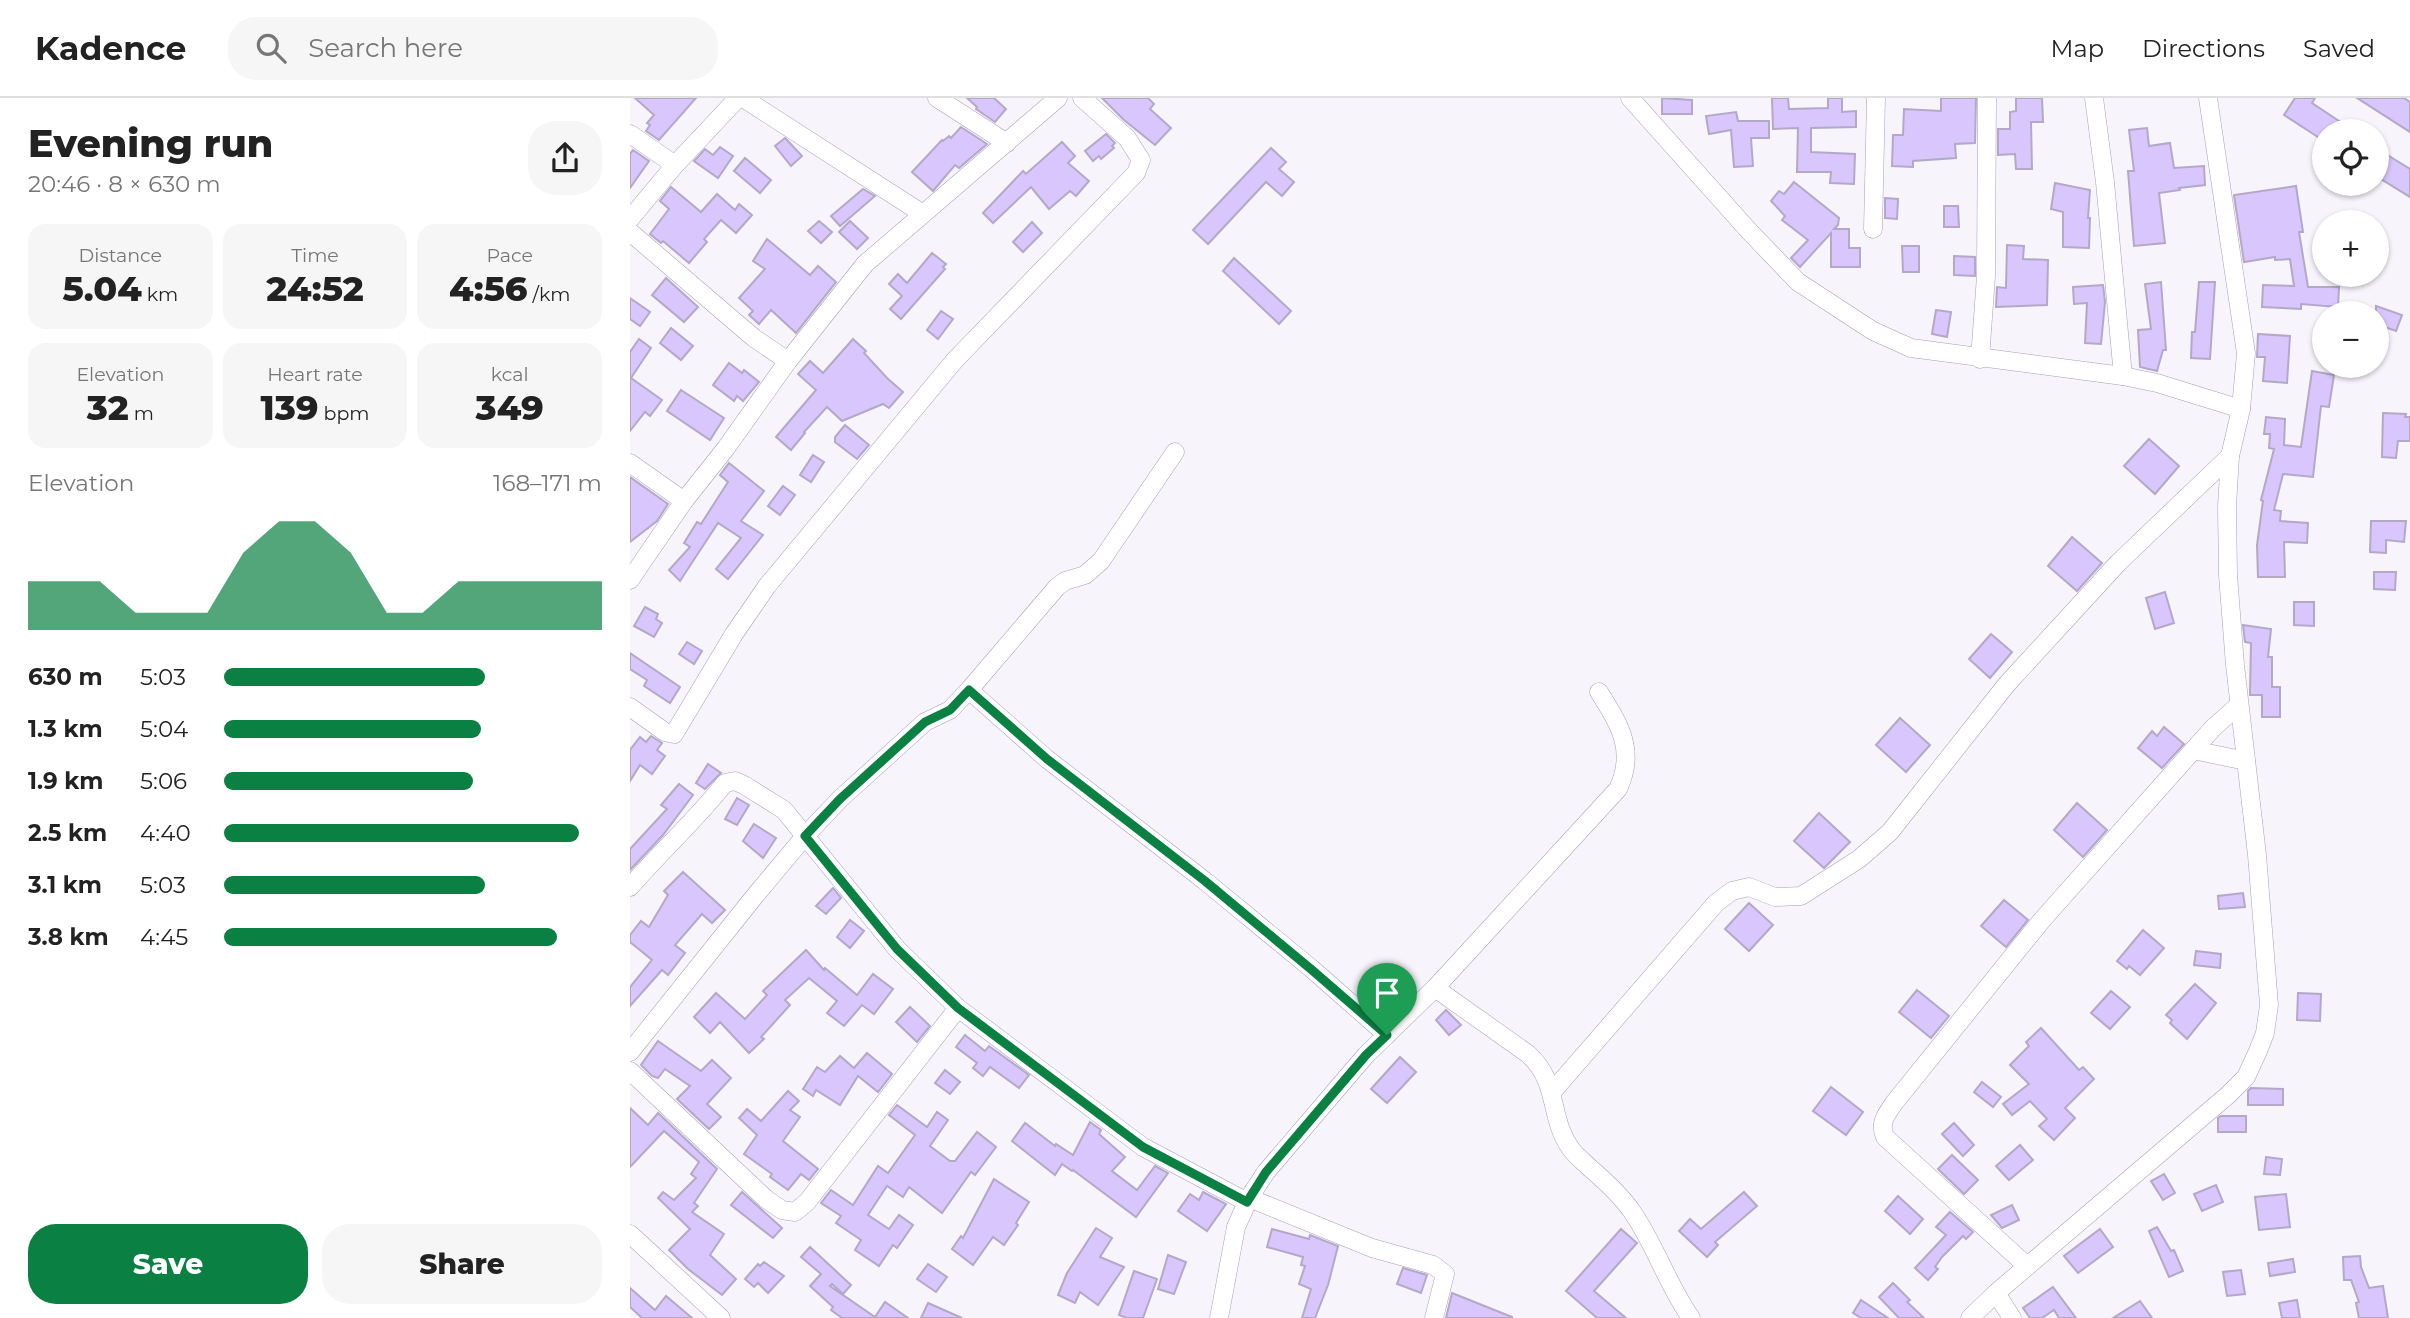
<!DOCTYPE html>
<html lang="en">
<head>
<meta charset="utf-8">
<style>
  :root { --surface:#fff; --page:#f6f6f6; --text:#222; --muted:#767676; --line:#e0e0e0; --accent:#0b8043 }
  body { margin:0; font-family:Montserrat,sans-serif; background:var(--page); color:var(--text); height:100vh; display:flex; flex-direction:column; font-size:26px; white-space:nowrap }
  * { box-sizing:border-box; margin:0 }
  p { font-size:23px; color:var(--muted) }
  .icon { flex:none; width:38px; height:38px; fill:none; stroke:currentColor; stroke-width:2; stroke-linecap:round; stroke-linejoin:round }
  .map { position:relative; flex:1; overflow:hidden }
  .sheet { display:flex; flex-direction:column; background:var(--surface); width:630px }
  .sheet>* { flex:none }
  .fabs { position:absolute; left:1682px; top:21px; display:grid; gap:14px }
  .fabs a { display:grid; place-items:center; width:77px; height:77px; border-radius:50%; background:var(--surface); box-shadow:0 2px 5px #0004; font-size:35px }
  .pin { position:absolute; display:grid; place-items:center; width:60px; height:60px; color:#fff; margin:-72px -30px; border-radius:50% 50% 50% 0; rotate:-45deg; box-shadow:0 0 7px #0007 }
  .pin .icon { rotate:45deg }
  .round { display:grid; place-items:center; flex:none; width:74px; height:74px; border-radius:28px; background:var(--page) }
  .head { display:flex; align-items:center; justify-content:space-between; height:119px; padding:0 28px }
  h1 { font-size:38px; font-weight:800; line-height:52px }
  .stats { display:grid; grid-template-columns:repeat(3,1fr); gap:10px; height:119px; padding:7px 28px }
  .stats div { display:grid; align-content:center; border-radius:18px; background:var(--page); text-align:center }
  .stats b { font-size:35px; font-weight:800 }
  .stats small { font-size:19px; font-weight:400 }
  .stats p { font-size:19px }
  .chart { height:196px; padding:14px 28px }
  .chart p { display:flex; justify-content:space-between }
  .chart svg { width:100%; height:126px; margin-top:7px; fill:var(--accent); opacity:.7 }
  .cta { display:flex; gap:14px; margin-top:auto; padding:14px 28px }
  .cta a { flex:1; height:80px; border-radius:28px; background:var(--accent); color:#fff; font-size:28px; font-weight:800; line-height:80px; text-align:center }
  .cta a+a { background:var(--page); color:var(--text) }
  ul { padding:0 28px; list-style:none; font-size:23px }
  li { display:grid; grid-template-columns:112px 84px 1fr; align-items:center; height:52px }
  li i { height:18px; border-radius:9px; background:var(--accent) }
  header { display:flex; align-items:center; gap:42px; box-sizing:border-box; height:98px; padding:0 35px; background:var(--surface); border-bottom:2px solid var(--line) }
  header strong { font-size:33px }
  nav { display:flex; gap:38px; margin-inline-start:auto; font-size:24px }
  .search { width:490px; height:63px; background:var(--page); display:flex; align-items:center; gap:18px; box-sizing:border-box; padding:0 24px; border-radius:28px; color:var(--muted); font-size:26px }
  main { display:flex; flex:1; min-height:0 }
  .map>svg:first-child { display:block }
</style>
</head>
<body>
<header>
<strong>Kadence</strong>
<div class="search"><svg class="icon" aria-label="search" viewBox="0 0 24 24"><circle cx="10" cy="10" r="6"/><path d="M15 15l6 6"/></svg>Search here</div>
<nav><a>Map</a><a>Directions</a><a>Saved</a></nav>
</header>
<main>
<section class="sheet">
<div class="head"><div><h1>Evening run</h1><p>20:46 · 8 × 630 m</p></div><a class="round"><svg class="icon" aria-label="share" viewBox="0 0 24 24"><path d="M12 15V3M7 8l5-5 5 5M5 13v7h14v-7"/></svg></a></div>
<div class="stats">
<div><p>Distance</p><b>5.04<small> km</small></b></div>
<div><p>Time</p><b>24:52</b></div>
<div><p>Pace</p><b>4:56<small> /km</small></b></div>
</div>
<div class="stats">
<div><p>Elevation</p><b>32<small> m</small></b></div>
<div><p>Heart rate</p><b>139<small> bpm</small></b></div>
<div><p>kcal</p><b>349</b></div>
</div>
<div class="chart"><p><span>Elevation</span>168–171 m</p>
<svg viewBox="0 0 160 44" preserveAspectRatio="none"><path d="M0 44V27L10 27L20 27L30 38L40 38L50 38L60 17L70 6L80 6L90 17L100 38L110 38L120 27L130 27L140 27L150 27L160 27V44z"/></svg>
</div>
<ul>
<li><b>630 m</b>5:03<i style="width:69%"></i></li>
<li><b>1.3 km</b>5:04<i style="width:68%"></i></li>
<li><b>1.9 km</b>5:06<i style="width:66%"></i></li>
<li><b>2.5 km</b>4:40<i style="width:94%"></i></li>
<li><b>3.1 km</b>5:03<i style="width:69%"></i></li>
<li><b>3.8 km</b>4:45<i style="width:88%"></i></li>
</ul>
<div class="cta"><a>Save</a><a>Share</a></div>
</section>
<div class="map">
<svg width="1780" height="1220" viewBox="0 0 1780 1220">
  <rect width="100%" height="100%" fill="#f7f4fb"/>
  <g fill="#d9c6fc" stroke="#b4a8c9" stroke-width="2">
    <polygon points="5,0 66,0 29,42 16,33 20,27 17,25 24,17"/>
    <polygon points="337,0 364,0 376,11 365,24 346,11 347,9"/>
    <polygon points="472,0 518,0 524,6 520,11 541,30 525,47 494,22"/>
    <polygon points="1032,0 1062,2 1062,16 1032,16"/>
    <polygon points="1142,0 1158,0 1159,11 1198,10 1198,0 1212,0 1212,14 1226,13 1226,29 1181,30 1181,54 1225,56 1224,86 1200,85 1201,74 1167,74 1168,30 1143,31"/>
    <polygon points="1311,0 1346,0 1345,45 1325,46 1326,60 1283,63 1283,69 1262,68 1263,37 1273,37 1274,11 1311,13"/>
    <polygon points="1386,0 1412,0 1413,24 1401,24 1402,71 1386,71 1385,56 1368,57 1368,31 1380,31 1380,14 1386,13"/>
    <polygon points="1665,0 1685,0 1682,5 1724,33 1694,33 1694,43 1654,17"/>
    <polygon points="1727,0 1774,0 1780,4 1780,34"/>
    <polygon points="1106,14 1108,23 1139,23 1139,40 1121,40 1123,68 1104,69 1101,32 1079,36 1076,18"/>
    <polygon points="331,29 357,46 329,70 325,67 303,93 282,74 312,42 313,43 319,38 321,40"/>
    <polygon points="1517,30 1519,48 1540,45 1544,70 1574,68 1575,87 1549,90 1550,92 1529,95 1535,145 1504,148 1498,73 1504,73 1499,32"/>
    <polygon points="476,36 485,45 482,48 484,50 471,61 469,58 463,63 455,53"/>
    <polygon points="155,40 172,58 161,68 145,48"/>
    <polygon points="432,44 445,58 438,65 459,83 446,98 440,93 419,111 401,89 363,125 353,115 393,73 396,76"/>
    <polygon points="90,49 103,58 88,80 64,63 75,51 83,57"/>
    <polygon points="641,50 656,64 649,71 664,84 652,98 636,84 578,146 563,132"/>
    <polygon points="1746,50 1780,71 1780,99 1746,78"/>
    <polygon points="3,52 19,63 0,90 0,56"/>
    <polygon points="115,60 141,82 130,95 104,73"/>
    <polygon points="1164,84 1209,120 1208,127 1204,131 1219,131 1219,150 1230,150 1230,169 1201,169 1201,135 1170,169 1161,160 1178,142 1152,122 1155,118 1141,103 1149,93 1154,96"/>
    <polygon points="1425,85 1460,92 1458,120 1460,120 1459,150 1433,149 1433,114 1421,111"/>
    <polygon points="1666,88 1673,134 1669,134 1678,189 1709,189 1708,209 1671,206 1671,211 1632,209 1633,187 1664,188 1660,161 1645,162 1645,159 1614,164 1604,97"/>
    <polygon points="41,89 71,114 87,96 105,112 109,106 122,117 106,135 91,122 74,141 77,144 59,165 33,143 31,145 20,136 39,111 30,103"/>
    <polygon points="233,91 245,98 210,128 201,118"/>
    <polygon points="1255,100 1268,101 1267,121 1255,120"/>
    <polygon points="1314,108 1328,108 1329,129 1314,129"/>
    <polygon points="189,123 202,134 191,145 178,133"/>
    <polygon points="220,123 238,140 227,151 209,134"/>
    <polygon points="402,124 412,135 393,154 383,144"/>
    <polygon points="137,141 180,177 188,168 206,184 166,235 141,212 129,226 119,217 123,213 109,200 135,171 123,163"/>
    <polygon points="1377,147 1394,148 1393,161 1418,162 1417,207 1366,209 1367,189 1376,190"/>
    <polygon points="1272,148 1289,148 1289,174 1273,174"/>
    <polygon points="302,155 316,166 313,169 315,171 271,221 260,211 272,198 259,186 268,176 277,185"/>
    <polygon points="1324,158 1345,159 1345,178 1324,177"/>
    <polygon points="604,160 661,213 649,226 593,173"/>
    <polygon points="36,180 68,209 54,224 22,197"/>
    <polygon points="1531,184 1536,252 1533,252 1527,273 1510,269 1508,232 1521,231 1515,186"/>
    <polygon points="1569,184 1585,184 1580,261 1561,260 1562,234 1565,234"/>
    <polygon points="1473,187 1475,204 1471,246 1455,245 1457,205 1444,206 1443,189"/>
    <polygon points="0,200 20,214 10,228 0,221"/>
    <polygon points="1746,208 1772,217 1766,233 1746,226"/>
    <polygon points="1306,212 1321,214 1317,239 1302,236"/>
    <polygon points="311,213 323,221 308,241 297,232"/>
    <polygon points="41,230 63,248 51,262 30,245"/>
    <polygon points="1628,236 1660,238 1657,285 1633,283 1635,259 1627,259"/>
    <polygon points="9,241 21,250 1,280 32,302 20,318 15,314 0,333 0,254"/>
    <polygon points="223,241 236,253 234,255 257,280 273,294 259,310 253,306 212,323 197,309 174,334 175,335 161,352 146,339 186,292 168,276 180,263 193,275"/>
    <polygon points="99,265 112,275 114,272 129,284 113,303 107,298 104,303 83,287"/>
    <polygon points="1682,273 1704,277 1699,309 1691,308 1683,379 1653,376 1644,412 1651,413 1650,423 1678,425 1677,445 1654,444 1655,479 1628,479 1627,447 1633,403 1631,402 1644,351 1639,350 1640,336 1634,336 1636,319 1655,321 1654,347 1671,349"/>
    <polygon points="51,292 94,320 80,342 37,313"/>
    <polygon points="1753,315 1776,316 1775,319 1780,319 1780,343 1768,343 1766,360 1752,359"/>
    <polygon points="215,327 239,347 227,361 205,344 205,339"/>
    <polygon points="1519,341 1549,368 1525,396 1494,368"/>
    <polygon points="183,357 194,364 181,384 170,377"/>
    <polygon points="99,365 134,393 111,423 133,437 98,481 86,471 111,440 88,425 50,483 39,472 60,449 54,445 67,424 71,426 98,384 90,377"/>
    <polygon points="0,379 38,406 27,423 0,444"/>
    <polygon points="153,388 165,397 150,417 138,408"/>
    <polygon points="1741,423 1776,423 1774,444 1756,442 1756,455 1740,454"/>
    <polygon points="1442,439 1472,465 1447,493 1418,468"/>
    <polygon points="1744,474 1766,474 1765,492 1744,491"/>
    <polygon points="1535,494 1544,525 1525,531 1516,500"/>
    <polygon points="1664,504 1684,504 1684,528 1664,527"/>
    <polygon points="15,509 28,516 26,521 32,525 24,539 4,528"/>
    <polygon points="1613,527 1641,531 1638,559 1642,559 1642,589 1650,589 1650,619 1632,619 1632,597 1620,597 1621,545 1615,544"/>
    <polygon points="1361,536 1382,554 1360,580 1339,561"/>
    <polygon points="57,544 72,553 64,566 49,556"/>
    <polygon points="0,555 50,589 40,605 14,588 17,582 0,571"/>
    <polygon points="1270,620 1300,647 1276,674 1246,647"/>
    <polygon points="1534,629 1554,646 1532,670 1508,650 1522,633 1527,638"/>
    <polygon points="21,638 32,645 27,652 35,658 22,676 10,667 0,683 0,652 10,639 16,644"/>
    <polygon points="78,666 91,675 75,691 66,685"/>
    <polygon points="49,686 63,697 33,737 0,772 0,751 37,711 31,707"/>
    <polygon points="107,700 119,707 107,727 95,721"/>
    <polygon points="1447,705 1477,732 1453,759 1424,732"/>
    <polygon points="1189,715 1220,744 1194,770 1164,743"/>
    <polygon points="124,726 146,740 133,760 113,743"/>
    <polygon points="53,774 95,812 82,825 72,816 45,847 55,855 38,877 32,872 0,908 0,889 22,862 0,844 0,837 11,823 19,829 38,797 34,793"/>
    <polygon points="203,790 211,800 196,816 186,808"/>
    <polygon points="1613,795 1615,809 1589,811 1588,798"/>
    <polygon points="1374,802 1398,822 1376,849 1351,828"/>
    <polygon points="1119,805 1143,827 1119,853 1095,831"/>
    <polygon points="220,822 234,833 220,850 207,839"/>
    <polygon points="1513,832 1534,850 1510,877 1499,868 1497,871 1487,863"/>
    <polygon points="176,852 194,872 195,870 227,897 243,876 263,891 244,916 232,907 214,928 197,915 207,903 179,880 155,902 160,907 131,939 134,941 119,955 90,924 80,935 64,919 86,895 115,921 137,897 133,893"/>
    <polygon points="1566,853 1591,856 1590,870 1564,867"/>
    <polygon points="1565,886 1586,905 1557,941 1540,925 1542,922 1536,917"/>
    <polygon points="1287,892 1319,918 1301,940 1269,914"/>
    <polygon points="1481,893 1500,909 1480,931 1461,915"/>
    <polygon points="1668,895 1691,896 1690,923 1667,922"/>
    <polygon points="280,909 300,928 287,944 266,924"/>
    <polygon points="816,912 831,927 819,937 806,922"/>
    <polygon points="1411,930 1449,972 1453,969 1464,981 1435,1010 1445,1020 1424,1042 1409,1028 1417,1021 1400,1003 1382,1017 1373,1006 1399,986 1380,967 1399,948 1396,944"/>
    <polygon points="335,937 355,953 359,948 399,977 389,990 360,969 353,978 343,970 347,965 326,949"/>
    <polygon points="28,943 71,973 82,962 101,980 77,1006 91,1019 79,1031 47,1001 60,988 35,971 28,980 22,978 11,967"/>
    <polygon points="237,955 262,976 248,994 228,978 210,1007 186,992 183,998 173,991 187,969 195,974 210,958 224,970"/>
    <polygon points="770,959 786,974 757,1005 741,991"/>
    <polygon points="315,972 330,984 320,996 305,985"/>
    <polygon points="1352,984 1371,999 1363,1009 1344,994"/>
    <polygon points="1201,989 1233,1014 1216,1037 1183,1013"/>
    <polygon points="1621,990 1653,991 1653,1007 1618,1007 1618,993"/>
    <polygon points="158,993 169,1003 160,1012 170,1019 153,1043 188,1071 179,1082 171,1076 158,1092 140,1079 142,1076 114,1056 127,1037 109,1020 117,1011 131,1023"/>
    <polygon points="267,1007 297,1029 307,1014 318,1022 300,1048 320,1063 325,1063 347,1034 366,1049 345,1077 341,1074 312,1115 279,1089 273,1099 257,1088 238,1117 259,1131 269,1117 283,1127 267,1150 263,1147 249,1168 225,1152 231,1142 206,1125 211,1118 191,1105 201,1092 223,1107 248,1068 258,1075 285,1037 259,1017"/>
    <polygon points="0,1010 18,1027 28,1015 87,1071 64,1105 68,1108 62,1114 94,1136 80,1157 106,1181 92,1197 58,1171 39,1152 60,1131 28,1100 33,1094 44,1102 66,1080 61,1076 69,1064 34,1033 0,1069"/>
    <polygon points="1591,1018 1616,1018 1616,1034 1588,1034 1588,1020"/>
    <polygon points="460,1024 471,1032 469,1036 495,1059 482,1073 507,1092 525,1068 538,1075 506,1119 443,1072 442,1073 432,1066 425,1077 382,1043 395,1025 425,1048 426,1046 443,1057"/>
    <polygon points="1324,1025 1344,1047 1333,1058 1312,1036"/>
    <polygon points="1390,1047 1403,1062 1379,1082 1366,1068"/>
    <polygon points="1322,1057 1348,1082 1334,1096 1308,1071"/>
    <polygon points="1636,1059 1652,1061 1650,1077 1634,1076"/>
    <polygon points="1534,1076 1545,1095 1533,1102 1521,1083"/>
    <polygon points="364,1081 399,1104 386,1125 388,1127 374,1147 363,1139 343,1167 322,1151 331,1138 333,1140"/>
    <polygon points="1586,1087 1593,1104 1572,1113 1564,1096"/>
    <polygon points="112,1094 152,1130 143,1140 101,1107"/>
    <polygon points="573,1094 596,1106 577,1133 548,1113 560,1096 569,1102"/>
    <polygon points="1114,1094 1127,1108 1085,1144 1088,1147 1077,1159 1049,1133 1060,1121 1071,1131"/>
    <polygon points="1656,1096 1660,1129 1629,1132 1625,1099"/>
    <polygon points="1268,1098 1293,1121 1280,1136 1255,1113"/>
    <polygon points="1382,1107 1389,1122 1372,1130 1361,1117"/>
    <polygon points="1320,1114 1343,1134 1336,1141 1333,1138 1312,1159 1305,1169 1308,1171 1298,1182 1285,1170 1316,1137 1306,1129"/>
    <polygon points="1527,1129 1541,1153 1544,1152 1553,1173 1539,1179 1519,1133"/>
    <polygon points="466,1130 482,1140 470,1159 494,1169 468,1207 450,1194 445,1205 428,1197 437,1175"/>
    <polygon points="642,1131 679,1141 680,1137 708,1148 698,1187 685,1220 672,1220 681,1191 669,1186 675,1168 671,1167 673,1159 637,1149"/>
    <polygon points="991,1131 1007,1145 964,1193 996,1220 967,1220 936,1193"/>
    <polygon points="1470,1131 1483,1149 1448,1175 1434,1158"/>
    <polygon points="180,1149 221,1187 213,1196 202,1186 200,1188 245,1219 255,1204 278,1220 212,1220 201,1212 203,1209 180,1188 191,1176 171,1159"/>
    <polygon points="538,1157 556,1164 544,1196 528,1191"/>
    <polygon points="1730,1158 1731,1169 1739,1190 1753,1188 1758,1220 1729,1220 1726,1205 1729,1204 1721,1182 1714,1182 1713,1159"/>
    <polygon points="1663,1161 1665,1174 1640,1178 1638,1165"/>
    <polygon points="134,1164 154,1178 138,1195 128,1185 124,1189 115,1181 128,1166 130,1168"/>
    <polygon points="298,1166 317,1179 306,1194 287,1181"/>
    <polygon points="773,1170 797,1177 791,1195 767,1186"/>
    <polygon points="1611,1172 1615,1196 1597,1198 1593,1174"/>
    <polygon points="504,1173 527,1181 513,1220 497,1220 489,1217"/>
    <polygon points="1263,1185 1280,1202 1277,1204 1294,1220 1269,1220 1249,1199"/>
    <polygon points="1423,1189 1446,1220 1429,1220 1424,1212 1412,1220 1400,1220 1393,1210"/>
    <polygon points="0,1190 25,1212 36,1198 62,1220 12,1220 0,1209"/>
    <polygon points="822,1195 882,1219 882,1220 816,1220"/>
    <polygon points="1231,1202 1258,1220 1231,1220 1223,1215"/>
    <polygon points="1667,1202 1670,1220 1652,1220 1649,1205"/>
    <polygon points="1510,1203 1522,1220 1483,1220"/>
    <polygon points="298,1205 332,1220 291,1220"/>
  </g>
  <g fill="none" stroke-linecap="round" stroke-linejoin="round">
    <defs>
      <g id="street">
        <polyline points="113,0 293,116"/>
        <polyline points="307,0 377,45"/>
        <polyline points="1000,0 1119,133 1168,184 1243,233 1281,250 1493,278 1527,285 1611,311"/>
        <polyline points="1464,0 1475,84 1493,278"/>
        <polyline points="0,36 45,67"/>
        <polyline points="0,121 45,67 108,0"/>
        <polyline points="1243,131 1246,0"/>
        <polyline points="0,134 124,240 158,263"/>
        <polyline points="1350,261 1356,178 1357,0"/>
        <polyline points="0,365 54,403"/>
        <polyline points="0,482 54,403 96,350 158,263 235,166 428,0"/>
        <polyline points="339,592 427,489 435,483 455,477 471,463 545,354"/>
        <polyline points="0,609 35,634 44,636 104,536 137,488 325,262 506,75 511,62 497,40 452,0"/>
        <polyline points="1563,652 1616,663"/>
        <path d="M0,789C31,753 66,722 95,685L105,683L114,687L154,712L267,851L328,910L513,1049L617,1104"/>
        <path d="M805,890L898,956C930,985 918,1019 941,1051C946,1058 954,1064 960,1070C974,1082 990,1097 1001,1112C1025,1146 1037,1186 1061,1220"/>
        <polyline points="0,954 124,799 175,738 210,701 295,624 320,612 339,592 417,661 575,783 682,871 757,937"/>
        <polyline points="0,973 136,1101 152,1112 165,1114 177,1104 328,910"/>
        <polyline points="922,994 1086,805 1102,793 1119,789 1145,799 1171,798 1229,761 1260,734 1377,586 1488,465 1600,358"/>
        <polyline points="619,1100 742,1150 803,1167 815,1176 804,1220"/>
        <polyline points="0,1136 91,1220"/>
        <path d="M1397,1168L1255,1039C1249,1025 1256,1017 1264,1005L1412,822L1583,630L1609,607"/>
        <polyline points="1366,1195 1382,1220"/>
        <path d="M589,1220L606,1129L619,1100L636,1074L736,957L805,890L988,691C1006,653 990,627 969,594"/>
        <polyline points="1340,1220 1366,1195 1598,997 1616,979 1628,953 1635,935 1639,907 1627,757 1605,567 1598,477 1597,408 1600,358 1611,311 1616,255 1578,0"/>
      </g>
    </defs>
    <use href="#street" stroke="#aa9dbd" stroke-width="19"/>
    <use href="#street" stroke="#fff" stroke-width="18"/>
  </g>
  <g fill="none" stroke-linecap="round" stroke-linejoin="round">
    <defs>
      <polygon id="route" points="339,592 417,661 575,783 682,872 757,937 736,957 636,1074 617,1104 513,1049 328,910 267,851 175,738 210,701 295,624 320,612"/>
    </defs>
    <use href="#route" stroke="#fff" stroke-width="14"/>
    <use href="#route" stroke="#0b8043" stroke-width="9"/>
  </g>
</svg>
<div class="fabs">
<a><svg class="icon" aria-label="locate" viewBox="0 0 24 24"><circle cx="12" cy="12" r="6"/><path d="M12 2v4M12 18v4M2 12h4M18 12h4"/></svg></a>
<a>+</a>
<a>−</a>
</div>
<div class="pin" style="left:757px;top:937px;background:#1e9e55"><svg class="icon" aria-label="arrive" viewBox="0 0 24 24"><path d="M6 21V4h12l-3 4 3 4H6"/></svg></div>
</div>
</main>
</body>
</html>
